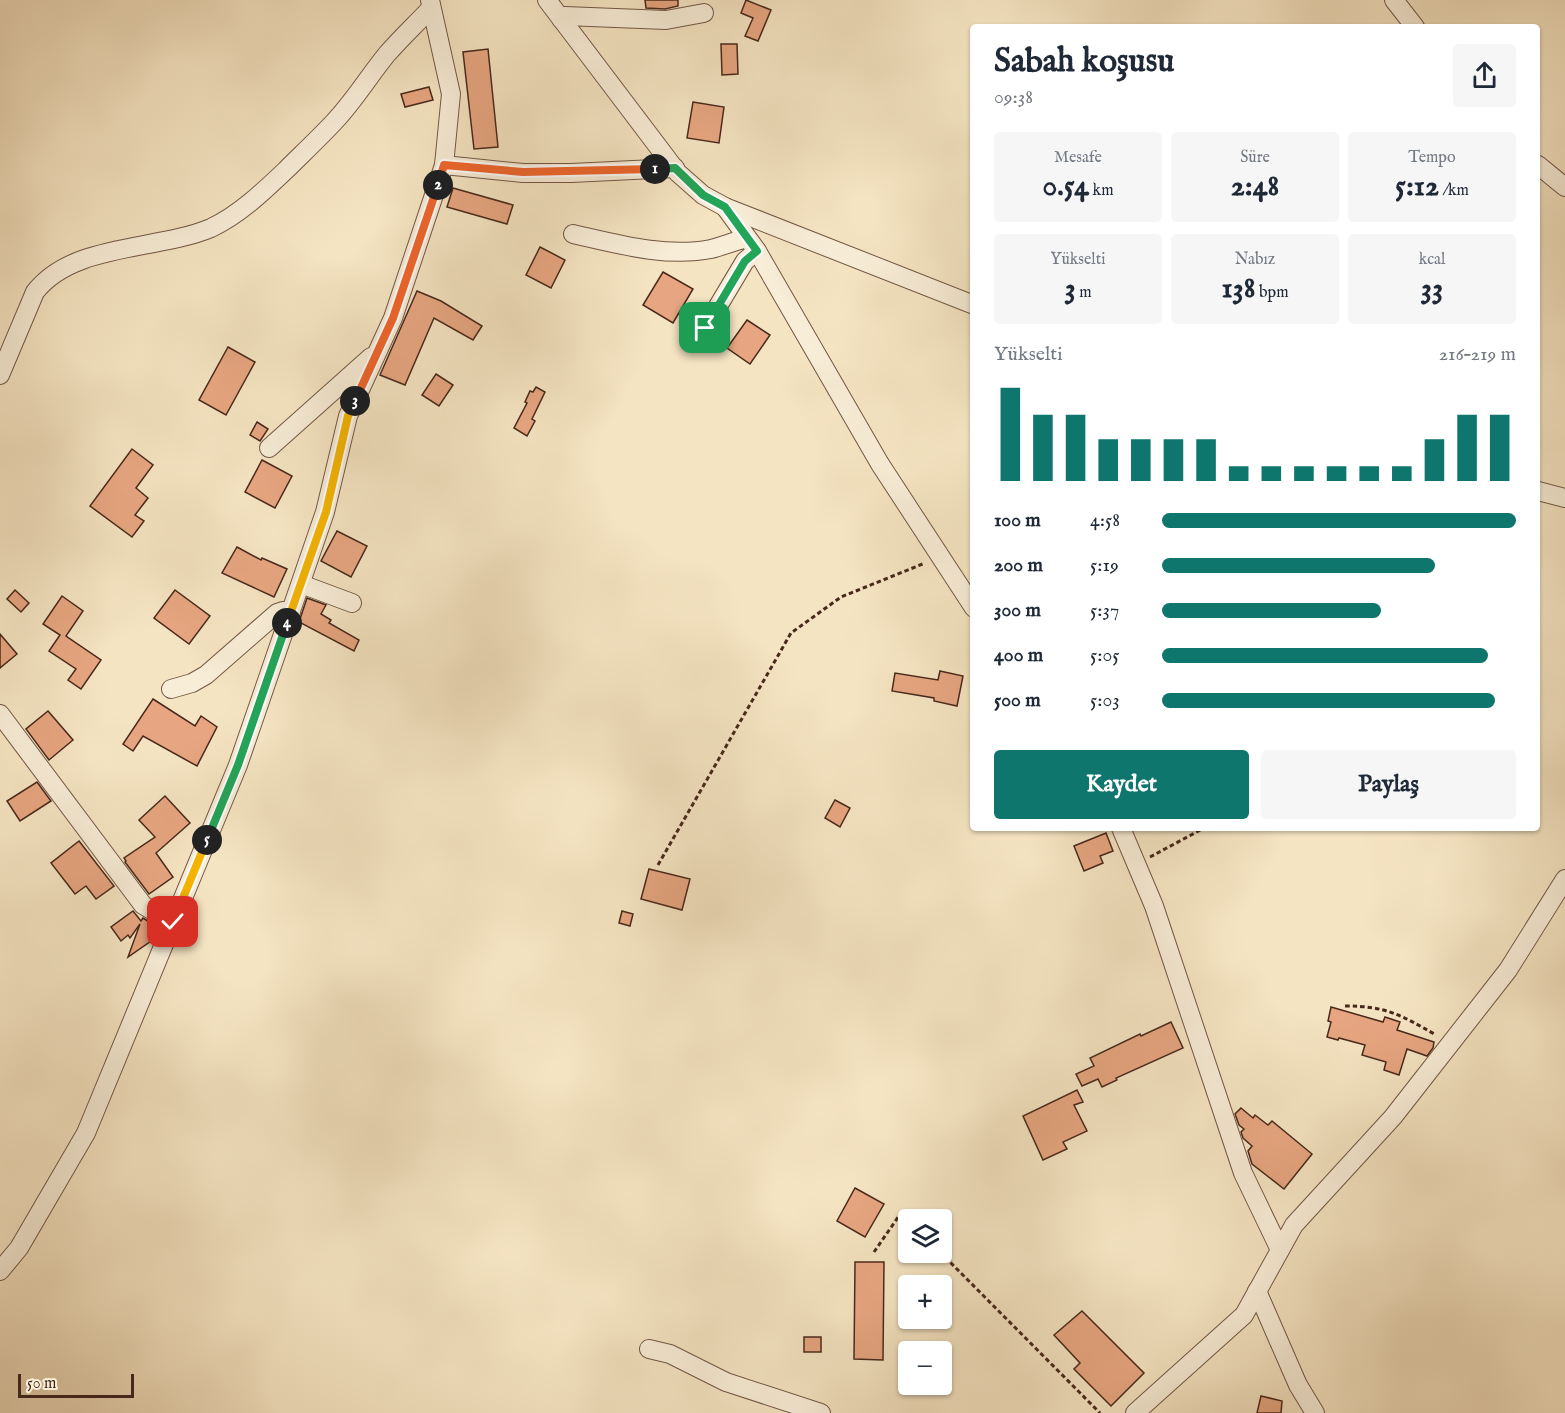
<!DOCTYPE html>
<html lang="tr">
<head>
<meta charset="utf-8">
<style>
  :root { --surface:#fff; --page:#f6f6f7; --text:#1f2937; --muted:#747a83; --accent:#0f766e }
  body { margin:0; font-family:"IM FELL English",serif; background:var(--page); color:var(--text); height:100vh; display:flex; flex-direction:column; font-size:22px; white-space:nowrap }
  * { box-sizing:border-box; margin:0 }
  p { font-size:20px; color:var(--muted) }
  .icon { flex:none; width:33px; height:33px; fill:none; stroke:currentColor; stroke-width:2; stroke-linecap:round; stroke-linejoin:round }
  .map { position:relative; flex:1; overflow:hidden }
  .sheet { position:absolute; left:970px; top:24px; width:570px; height:807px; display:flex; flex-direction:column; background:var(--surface); border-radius:6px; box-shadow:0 2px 4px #0004 }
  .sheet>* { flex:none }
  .controls { position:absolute; left:898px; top:1209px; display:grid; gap:12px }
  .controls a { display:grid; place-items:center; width:54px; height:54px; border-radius:6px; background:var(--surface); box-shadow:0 2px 4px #0004; font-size:30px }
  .scale { position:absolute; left:18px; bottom:15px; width:116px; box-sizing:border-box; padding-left:6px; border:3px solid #48281b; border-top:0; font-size:16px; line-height:21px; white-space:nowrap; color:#48281b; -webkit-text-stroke:4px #f8edd7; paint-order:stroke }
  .pin { position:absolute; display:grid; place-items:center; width:51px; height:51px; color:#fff; margin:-26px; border-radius:12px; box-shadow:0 3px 9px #0006 }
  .km { position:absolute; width:30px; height:30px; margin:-15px; border-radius:50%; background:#222; color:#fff; font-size:16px; line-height:30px; text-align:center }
  .round { display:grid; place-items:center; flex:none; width:63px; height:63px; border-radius:6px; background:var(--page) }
  .head { display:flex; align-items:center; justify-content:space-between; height:102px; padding:0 24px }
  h1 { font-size:33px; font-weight:700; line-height:45px }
  .metrics { display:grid; grid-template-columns:repeat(3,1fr); gap:9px; height:102px; padding:6px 24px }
  .metrics div { display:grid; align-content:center; border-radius:6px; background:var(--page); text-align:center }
  .metrics b { font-size:30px; font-weight:700 }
  .metrics small { font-size:16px; font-weight:400 }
  .metrics p { font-size:16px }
  .chart { height:168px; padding:12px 24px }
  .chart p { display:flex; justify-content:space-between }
  .chart svg { width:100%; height:108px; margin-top:6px; stroke:var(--accent); stroke-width:6 }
  .primary-button { display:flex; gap:12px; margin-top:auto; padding:12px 24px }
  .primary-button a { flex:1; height:69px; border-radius:6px; background:var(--accent); color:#fff; font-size:24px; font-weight:700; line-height:69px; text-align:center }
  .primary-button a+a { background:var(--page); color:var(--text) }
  ul { padding:0 24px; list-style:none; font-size:20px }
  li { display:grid; grid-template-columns:96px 72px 1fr; align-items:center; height:45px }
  li i { height:15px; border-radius:8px; background:var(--accent) }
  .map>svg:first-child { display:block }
</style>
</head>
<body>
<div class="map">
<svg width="1565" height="1413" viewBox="0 0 1565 1413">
  <rect width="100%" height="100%" fill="#f5e4c2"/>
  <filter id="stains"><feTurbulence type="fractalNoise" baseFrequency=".00333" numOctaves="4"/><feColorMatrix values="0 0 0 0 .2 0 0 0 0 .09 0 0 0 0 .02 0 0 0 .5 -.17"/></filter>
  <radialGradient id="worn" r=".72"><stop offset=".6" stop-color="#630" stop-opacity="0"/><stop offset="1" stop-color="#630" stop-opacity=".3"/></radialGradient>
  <g fill="#e7a681" stroke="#48281b" stroke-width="1.5">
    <polygon points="645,0 678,0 678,6 665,9 646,8"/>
    <polygon points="746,0 771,10 758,41 745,36 753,18 741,13"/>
    <polygon points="721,44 737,44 738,74 722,75"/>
    <polygon points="488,49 498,147 474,149 463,52"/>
    <polygon points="429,87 433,100 405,107 401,94"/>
    <polygon points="693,102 724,107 719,143 687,138"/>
    <polygon points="453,188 513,205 507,224 447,207"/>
    <polygon points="540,247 565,260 551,288 526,275"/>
    <polygon points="663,272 693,289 673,323 643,305"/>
    <polygon points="417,291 441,301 482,326 473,340 434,318 405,385 380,375"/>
    <polygon points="747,320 770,335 750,364 727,348"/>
    <polygon points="228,347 255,362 226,415 199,400"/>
    <polygon points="436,374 453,385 439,406 422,395"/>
    <polygon points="536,387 545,392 532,419 535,421 527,436 514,428 527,403 525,402 530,391 533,392"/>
    <polygon points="257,422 268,429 260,441 250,435"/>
    <polygon points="132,449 153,465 136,488 148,498 135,515 144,521 132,537 90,506"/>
    <polygon points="262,460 292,476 275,508 245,492"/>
    <polygon points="337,531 367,546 351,577 321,561"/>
    <polygon points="237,547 261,560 262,558 287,569 274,597 222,573"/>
    <polygon points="15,590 29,603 21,612 7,599"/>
    <polygon points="175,590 210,616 189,644 154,618"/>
    <polygon points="62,596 83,611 66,636 101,660 81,689 68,680 76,669 49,651 60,635 43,624"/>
    <polygon points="307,598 326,605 321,614 331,620 329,623 359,640 354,651 299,622"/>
    <polygon points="0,634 17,654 0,668"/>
    <polygon points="940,671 963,676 957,706 934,701 934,698 892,691 895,673 938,680"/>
    <polygon points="153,699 195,726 201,716 217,727 197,766 143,736 133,751 123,744"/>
    <polygon points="48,711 73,740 49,760 26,729"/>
    <polygon points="37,782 51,801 20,821 7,801"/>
    <polygon points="165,796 190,823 156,853 173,877 149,894 125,862 126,861 124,858 155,837 139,820"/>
    <polygon points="835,800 850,808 840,827 825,818"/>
    <polygon points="1106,833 1113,851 1100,856 1103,863 1084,871 1074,846"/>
    <polygon points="79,841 114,886 96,899 86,886 75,894 51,863"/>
    <polygon points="649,869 690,879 682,910 641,899"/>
    <polygon points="133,911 141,921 143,918 159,928 154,939 128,957 140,924 130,938 128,935 121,941 111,927"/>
    <polygon points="622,911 633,914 630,926 619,923"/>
    <polygon points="1331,1007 1383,1022 1385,1017 1400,1022 1397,1030 1434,1042 1433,1048 1427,1056 1407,1049 1399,1075 1384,1070 1386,1062 1362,1055 1365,1045 1339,1038 1338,1040 1327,1037 1331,1022 1328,1021"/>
    <polygon points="1171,1022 1183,1048 1116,1078 1117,1080 1102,1087 1098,1079 1082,1086 1076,1074 1094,1066 1090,1058 1140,1034 1141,1036"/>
    <polygon points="1077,1090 1083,1102 1074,1105 1087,1131 1063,1142 1067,1149 1043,1160 1023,1116"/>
    <polygon points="1241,1108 1253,1118 1255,1115 1268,1125 1272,1121 1312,1154 1284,1189 1252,1164 1248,1151 1252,1146 1243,1138 1241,1132 1244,1129 1239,1125 1235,1114"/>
    <polygon points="855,1188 884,1204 865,1237 837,1221"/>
    <polygon points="855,1262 884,1262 883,1360 854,1359"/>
    <polygon points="1082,1311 1144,1373 1111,1406 1074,1369 1080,1363 1054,1335"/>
    <rect x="804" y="1337" width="17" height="15"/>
    <polygon points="1261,1396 1282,1401 1281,1413 1257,1413"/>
  </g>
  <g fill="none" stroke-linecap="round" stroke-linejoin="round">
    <defs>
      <g id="minor">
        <polyline points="547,0 678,173 703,195 725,207 974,305"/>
        <polyline points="1394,0 1415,27"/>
        <polyline points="561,19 565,16 666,20 704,13"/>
        <polyline points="444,165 523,173 571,173 675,168"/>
        <polyline points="1538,165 1565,187"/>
        <polyline points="725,207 757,251 880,464 974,608"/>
        <path d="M573,234C617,244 666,258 711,249C723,246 735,241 747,238"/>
        <polyline points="705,328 745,261 757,251"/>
        <path d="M0,375L35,292C73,243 156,251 211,228C239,215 264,191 286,170C302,154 319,138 334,122C354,101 369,76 387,54C401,38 417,23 431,8"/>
        <polyline points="269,448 371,357"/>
        <polyline points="1538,491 1565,498"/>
        <polyline points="301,584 352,603"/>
        <polyline points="171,689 192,683 206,675 277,613 283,611 291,612"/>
        <polyline points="0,714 143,905 173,923"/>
        <polyline points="1121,828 1154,906 1243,1173 1280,1250"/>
        <polyline points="0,1271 19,1248 86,1133 238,765 325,512 348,416 393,318 444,165 451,94 430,0"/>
        <polyline points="1257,1291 1298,1385 1315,1413"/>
        <polyline points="649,1349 670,1354 726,1382 821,1413"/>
        <polyline points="1135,1413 1244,1315 1294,1225 1393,1117 1508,970 1565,879"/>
      </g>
    </defs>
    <use href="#minor" stroke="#735745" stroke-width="20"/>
    <g stroke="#48281b" stroke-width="3" stroke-dasharray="4.5 3" stroke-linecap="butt">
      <polyline points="1150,857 1204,828"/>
      <polyline points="658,865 791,633 841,597 925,563"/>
      <path d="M1345,1006C1386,1006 1401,1015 1436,1035"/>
      <polyline points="874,1252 901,1213 909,1221"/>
      <polyline points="940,1252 1100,1413"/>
    </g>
    <use href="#minor" stroke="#f8edd7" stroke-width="18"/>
  </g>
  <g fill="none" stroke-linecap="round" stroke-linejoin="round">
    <defs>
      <polyline id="split-1" points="655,169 675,168 703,195 725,207 757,251 745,261 705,328"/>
      <polyline id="split-2" points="438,185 444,165 523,172 655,169"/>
      <polyline id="split-3" points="355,401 393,318 438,185"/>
      <polyline id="split-4" points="287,623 326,512 348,416 355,401"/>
      <polyline id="split-5" points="207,840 238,765 287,623"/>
      <polyline id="split-6" points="173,922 207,840"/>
    </defs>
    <use href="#split-1" stroke="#fff" stroke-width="12"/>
    <use href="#split-2" stroke="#fff" stroke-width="12"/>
    <use href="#split-3" stroke="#fff" stroke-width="12"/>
    <use href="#split-4" stroke="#fff" stroke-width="12"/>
    <use href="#split-5" stroke="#fff" stroke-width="12"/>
    <use href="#split-6" stroke="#fff" stroke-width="12"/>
    <use href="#split-1" stroke="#22a559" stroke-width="8"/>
    <use href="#split-2" stroke="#f0652b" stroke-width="8"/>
    <use href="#split-3" stroke="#f0652b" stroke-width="8"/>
    <use href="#split-4" stroke="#f5b400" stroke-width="8"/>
    <use href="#split-5" stroke="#22a559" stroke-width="8"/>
    <use href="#split-6" stroke="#f5b400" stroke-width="8"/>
  </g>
  <rect width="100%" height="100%" filter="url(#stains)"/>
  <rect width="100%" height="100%" fill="url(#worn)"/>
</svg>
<div class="controls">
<a><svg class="icon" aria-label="layers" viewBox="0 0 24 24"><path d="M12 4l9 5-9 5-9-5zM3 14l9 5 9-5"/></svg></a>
<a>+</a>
<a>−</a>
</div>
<div class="scale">50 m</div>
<div class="pin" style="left:705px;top:328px;background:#1e9e55"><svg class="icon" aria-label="arrive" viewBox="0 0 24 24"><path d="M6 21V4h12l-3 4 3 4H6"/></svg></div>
<div class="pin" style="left:173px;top:922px;background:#d93025"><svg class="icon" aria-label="check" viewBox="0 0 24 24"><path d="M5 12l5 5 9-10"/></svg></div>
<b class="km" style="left:655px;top:169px">1</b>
<b class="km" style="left:438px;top:185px">2</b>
<b class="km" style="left:355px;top:401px">3</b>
<b class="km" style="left:287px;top:623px">4</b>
<b class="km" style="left:207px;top:840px">5</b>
<section class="sheet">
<div class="head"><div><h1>Sabah koşusu</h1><p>09:38</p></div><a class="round"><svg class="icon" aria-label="share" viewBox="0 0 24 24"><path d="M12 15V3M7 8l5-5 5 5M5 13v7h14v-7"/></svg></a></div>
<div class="metrics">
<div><p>Mesafe</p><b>0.54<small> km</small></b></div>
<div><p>Süre</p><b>2:48</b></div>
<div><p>Tempo</p><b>5:12<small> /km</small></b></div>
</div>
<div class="metrics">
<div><p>Yükselti</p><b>3<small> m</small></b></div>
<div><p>Nabız</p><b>138<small> bpm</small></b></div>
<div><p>kcal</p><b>33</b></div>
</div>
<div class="chart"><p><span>Yükselti</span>216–219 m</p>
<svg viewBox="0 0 160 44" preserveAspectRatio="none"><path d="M5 44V6M15 44V17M25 44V17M35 44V27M45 44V27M55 44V27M65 44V27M75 44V38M85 44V38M95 44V38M105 44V38M115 44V38M125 44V38M135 44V27M145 44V17M155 44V17"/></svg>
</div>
<ul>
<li><b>100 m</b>4:58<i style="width:100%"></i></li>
<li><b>200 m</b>5:19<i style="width:77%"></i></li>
<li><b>300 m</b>5:37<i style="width:62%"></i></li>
<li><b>400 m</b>5:05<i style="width:92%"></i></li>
<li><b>500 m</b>5:03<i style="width:94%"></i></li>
</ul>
<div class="primary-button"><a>Kaydet</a><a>Paylaş</a></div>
</section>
</div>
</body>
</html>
